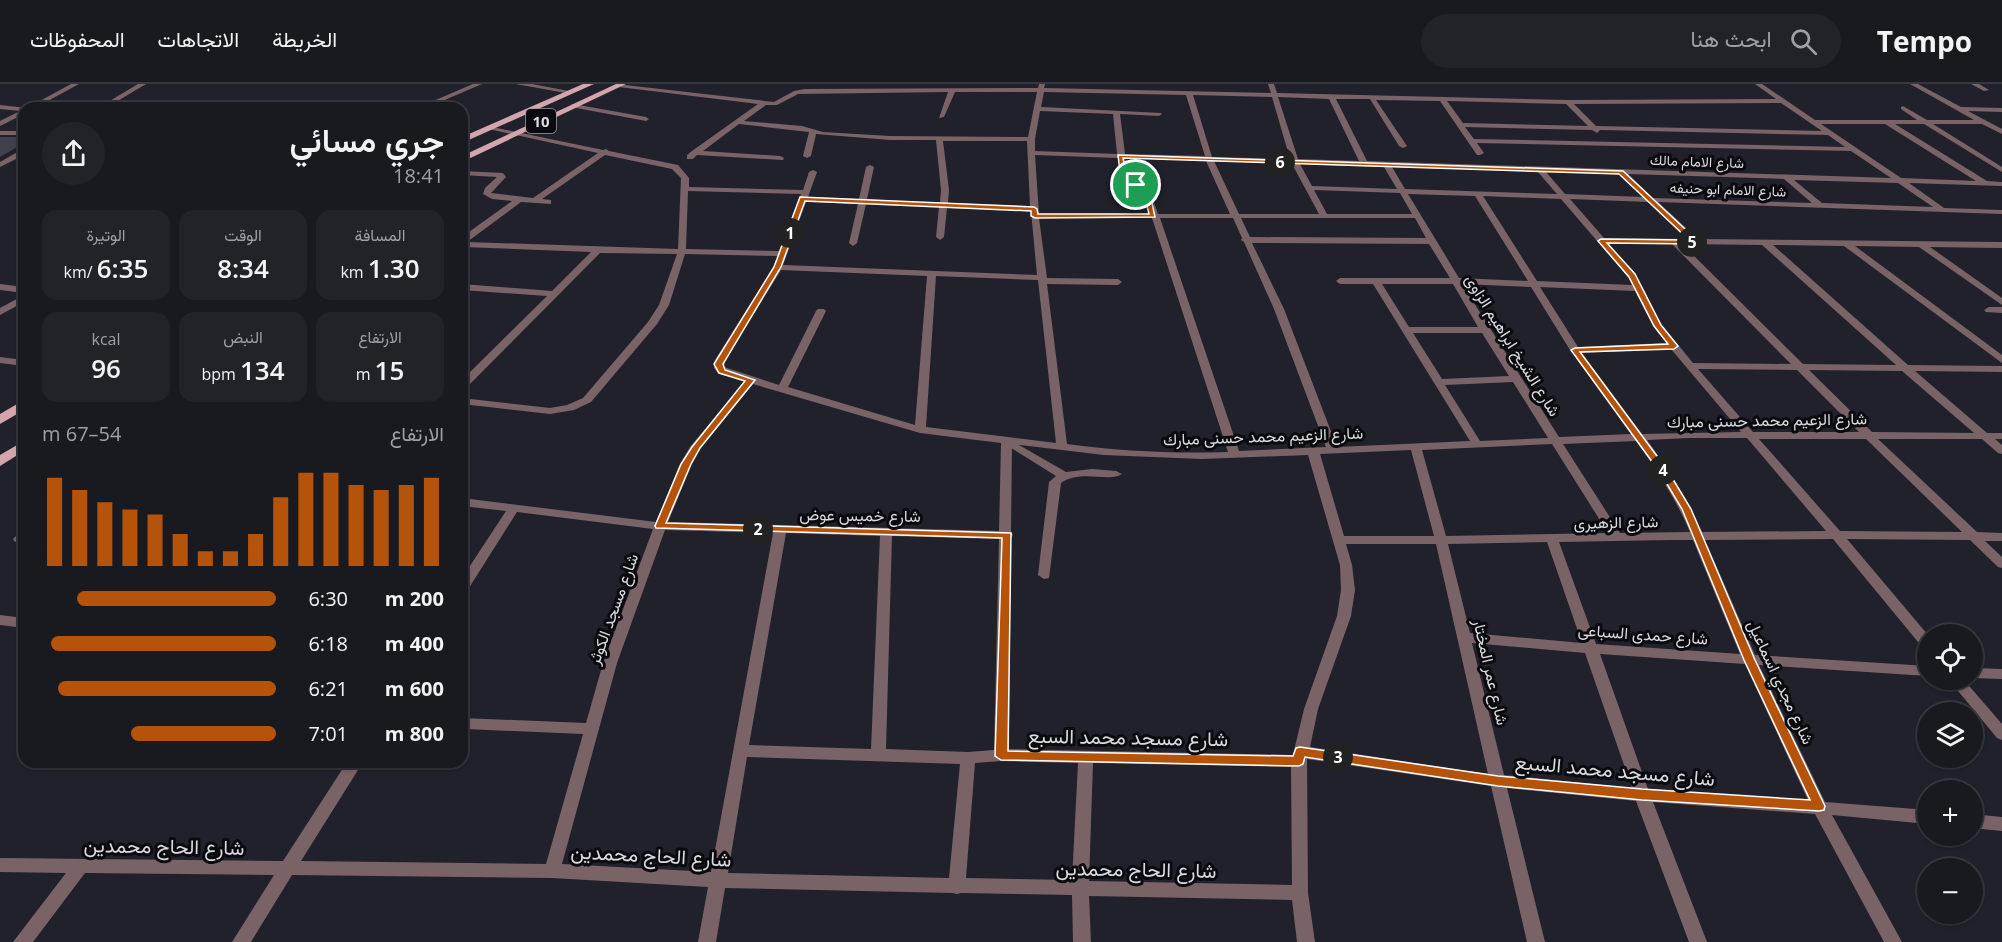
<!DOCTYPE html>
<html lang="ar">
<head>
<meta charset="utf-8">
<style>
  :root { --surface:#191920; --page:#222229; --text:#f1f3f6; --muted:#9fa0a5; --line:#37383e; --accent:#b45309 }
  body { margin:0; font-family:"Open Sans",Vazirmatn,sans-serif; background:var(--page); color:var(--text); direction:rtl; height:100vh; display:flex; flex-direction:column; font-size:22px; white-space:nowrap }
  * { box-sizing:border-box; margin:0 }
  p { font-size:20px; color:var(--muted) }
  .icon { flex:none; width:33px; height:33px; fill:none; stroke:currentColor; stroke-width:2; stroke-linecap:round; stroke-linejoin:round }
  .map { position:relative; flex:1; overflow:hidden; direction:ltr }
  .details { position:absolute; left:18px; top:18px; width:450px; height:666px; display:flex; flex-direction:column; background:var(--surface); border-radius:18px; box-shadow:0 2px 4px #0004,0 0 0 2px var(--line); direction:rtl }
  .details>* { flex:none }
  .fabs { position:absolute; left:1917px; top:540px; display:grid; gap:12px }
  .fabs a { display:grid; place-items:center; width:66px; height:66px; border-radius:50%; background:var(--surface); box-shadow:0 2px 4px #0004,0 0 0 2px var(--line); font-size:30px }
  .pin { position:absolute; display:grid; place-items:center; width:51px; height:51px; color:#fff; margin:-26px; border:3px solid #fff; border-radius:50%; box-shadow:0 2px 6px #0007 }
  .km { position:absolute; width:30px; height:30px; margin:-15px; border-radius:50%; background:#222; color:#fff; font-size:16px; line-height:30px; text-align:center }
  .round { display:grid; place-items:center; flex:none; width:63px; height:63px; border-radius:32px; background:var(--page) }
  .overview { display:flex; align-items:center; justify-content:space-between; height:102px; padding:0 24px }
  h1 { font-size:33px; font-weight:600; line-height:45px }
  .figures { display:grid; grid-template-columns:repeat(3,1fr); gap:9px; height:102px; padding:6px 24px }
  .figures div { display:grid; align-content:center; border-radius:15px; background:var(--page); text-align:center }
  .figures b { font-size:26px; font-weight:600 }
  .figures small { font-size:16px; font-weight:400 }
  .figures p { font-size:16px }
  .chart { height:168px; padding:12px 24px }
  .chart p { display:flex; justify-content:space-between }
  .chart svg { width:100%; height:108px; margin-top:6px; stroke:var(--accent); stroke-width:6 }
  ul { padding:0 24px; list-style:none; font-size:20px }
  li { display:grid; grid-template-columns:96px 72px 1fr; align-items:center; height:45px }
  li i { height:15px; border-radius:8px; background:var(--accent) }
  header { display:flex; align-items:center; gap:36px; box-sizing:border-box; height:84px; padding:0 30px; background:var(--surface); border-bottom:2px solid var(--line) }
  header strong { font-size:28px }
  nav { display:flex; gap:33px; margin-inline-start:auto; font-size:21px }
  .search { width:420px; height:54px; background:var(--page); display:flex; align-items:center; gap:15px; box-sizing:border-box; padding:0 21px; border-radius:33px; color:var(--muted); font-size:22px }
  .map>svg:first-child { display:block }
</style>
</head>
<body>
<header>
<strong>Tempo</strong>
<div class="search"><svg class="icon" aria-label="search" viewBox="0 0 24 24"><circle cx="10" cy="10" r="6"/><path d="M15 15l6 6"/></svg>ابحث هنا</div>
<nav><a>الخريطة</a><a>الاتجاهات</a><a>المحفوظات</a></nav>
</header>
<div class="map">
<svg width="2002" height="858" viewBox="0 0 2002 858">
  <rect width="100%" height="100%" fill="#21212b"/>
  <polygon fill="#40414c" points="0,53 24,53 24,59 0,73"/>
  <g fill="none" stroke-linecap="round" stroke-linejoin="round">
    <path fill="#7a6367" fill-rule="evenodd" d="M1007,354L1066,388L1092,385L1116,387L1122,390C1110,399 1081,385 1061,399L1049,494L1044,495L1038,491L1049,398L1056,392L1003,359L1001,357Z"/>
    <g fill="#7a6367" fill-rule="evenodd">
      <polygon points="71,0 79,0 35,24 24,24 24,30 0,42 0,37 20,27 0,25 0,21 27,24"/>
      <polygon points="138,0 146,0 106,24 98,24"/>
      <polygon points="473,0 482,0 426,24 417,24"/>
      <polygon points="516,0 532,0 574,8 571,10"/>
      <path d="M616,0L774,18L794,7L805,5L1038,4L1039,0H1045L1044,4L1271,9L1268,0H1274L1277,9L1568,16L1776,15L1755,0H1762L1815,36H1917L1901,25V23L1903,22L1927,36H1974L1910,0H1918L1961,23L2002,24V28L1968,27L2002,45V50L1982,40H1933L2002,83V88L1924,40H1895L1987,97L2002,98V102L1909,99L1944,124L2002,126V130L1658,118L1698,155L2002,158V164L1930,163L2002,214V221L1919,163L1855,162L2002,271V279L1844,162L1773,161L1908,281L2002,282V288L1915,287L1987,349H2002V355H1995L2002,361V370L1998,369L1982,355H1878L1977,448L2002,449V457H1985L2002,473V484L1998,483L1970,456L1847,455L1928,551V566L1923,564L1833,455L1705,456L1755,571L1928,582V592L1759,581L1825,718L1928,726V740L1832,731L1902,858H1884L1815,730L1653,718L1707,858H1689L1636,717L1507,704L1545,858H1527L1491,702L1307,675L1308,809L1315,858H1297L1292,816L1089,812L1091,858H1073L1072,811L961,809L957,810L952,809L725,804L716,858H698L708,803L552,794L292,791L251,858H232L274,791L85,789L33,858H13L66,789L0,788V774L283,777L347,678H363L301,777L546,780L583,650L465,645L462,644V634L586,639L603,579L653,445L517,428L467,507L462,508V494L506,427L462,422V414L656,438L680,380L690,363L745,297L718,289L714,284L715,276L774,183L778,172L685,170L669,221L657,240L591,318L574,326L550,330L462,320V314L550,324L567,321L583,314L648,238L659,221L677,170L600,169L466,304L462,305V296L547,212L462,206V200L552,207L591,168L462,163V153L512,117L492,115L483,110L485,104L497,93L462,91V87L503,89L506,93L491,109L533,114L598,69L484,44L487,42L603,66L606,65L609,67L678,81L689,94V103L803,106L809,88L813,86L817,88L808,113L859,115L866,83L870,81L874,83L867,115L940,119L941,106L936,56H890L816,50L811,72L807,74L803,72L809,48L739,40L703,67L780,72L784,74L783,76L697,71L693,75H687V71L692,67L758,20L619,3ZM948,8L939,34L944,33L955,8H1037L1028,53L890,52L823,48L802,42L744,37L766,21H777L798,10ZM1044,8L1186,11L1205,72L1125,70L1120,30L1159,32L1162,30L1161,29L1041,23ZM1193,11L1272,13L1290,75L1212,73ZM1278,13L1329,15L1359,77L1298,75ZM1336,15H1370L1399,62L1403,64L1407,62L1376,16L1440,17L1477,71H1480L1484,69L1477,59L1851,67L1891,94L1367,77ZM1447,17L1566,20L1588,42L1463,39ZM1781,19L1822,47L1596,42L1574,20ZM1040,27L1113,30L1117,70L1035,67V55ZM1821,40H1885L1976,97L1901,94ZM1465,43L1592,46L1597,49L1600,46L1828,51L1845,63L1474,55ZM943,57H1027L1030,122L948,119L949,106ZM605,71L672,85L681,94L678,165L467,158L521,118L551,120V116L542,115ZM1035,71L1118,74L1120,96L1143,109L1150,130H1039ZM1125,74L1206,77L1230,130H1158C1150,106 1151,104 1128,95ZM1214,77L1292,80L1319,130H1239ZM1300,80L1384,83L1397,105L1312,102ZM1392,83L1537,87L1557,110L1405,105ZM1546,88L1619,90L1643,113L1565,110ZM1628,90L1784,95L1812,119L1653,114ZM1794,96L1898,99L1933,123L1822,119ZM1314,106L1400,109L1412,130H1327ZM688,107L801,110L779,167L686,165ZM1408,110L1475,112L1528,197L1459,194ZM1483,112L1561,115L1628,193L1632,201L1537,197ZM1570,115L1649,118L1688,155L1604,154ZM806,118L858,120L849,159L853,162L857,159L866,120L939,123L936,153L940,156L944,153L947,124L1031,127L1037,191L783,181ZM1039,134H1152L1228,368C1174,370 1120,367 1067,360L1047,200L1118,201L1122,198L1118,195L1047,194ZM1160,134H1233L1242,154L1241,156L1244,158L1274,225L1326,363L1239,367ZM1241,134H1415L1426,154L1250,153ZM1252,159L1429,160L1450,194H1340L1336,197L1340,200H1373L1470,357L1337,363L1284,225ZM1608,160H1672L1791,280L1693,279L1662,241L1635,190ZM1682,160L1762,161L1896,281L1803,280ZM781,186L927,192L915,341L788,303L826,227L824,225H818L816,227L779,301L724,283L725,276ZM936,192L1038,196L1056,359L926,343ZM1382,200H1453L1478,243H1409ZM1462,200L1531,203L1570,266L1631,350L1559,353ZM1540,203L1635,207L1653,242L1667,259L1578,263ZM1413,249H1482L1509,292L1442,295ZM1671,265L1741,348L1642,350L1582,269ZM1698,285L1797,286L1859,348H1753ZM1809,286L1902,287L1974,349L1872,348ZM1513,298L1548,354L1480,357L1445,301ZM753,300L920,349L1001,359L999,447L668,438L692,380L701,364ZM1689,354H1747L1826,447L1702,448C1687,414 1668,385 1647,356ZM1759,355H1866L1962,448L1840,447ZM1636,357C1657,386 1676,415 1690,448L1620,449L1563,360ZM1012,360L1104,371L1202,375L1308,371L1340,481L1341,506L1337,532L1304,625L1293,671L1009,665L1011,454L1013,451L1011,448ZM1552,360L1608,449L1446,452L1422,366ZM1411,366L1434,452H1344L1320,370ZM665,446L773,449L711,788L562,780L617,579ZM786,449L880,452L871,665L749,661ZM892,452L999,455L994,666L968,668L886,665ZM1670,456H1693L1740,570L1596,560L1559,458ZM1547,458L1582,559L1470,549L1448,460ZM1346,460H1436L1488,690L1310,663L1318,625L1351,532L1355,506L1352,481ZM1472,559L1585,569L1632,704L1504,691ZM1600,570L1745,580L1808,716L1648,705ZM747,673L960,680L949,794L728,789ZM1001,677L1078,679L1072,796L966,794L975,679ZM1093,679L1291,683L1292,801L1089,797Z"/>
      <polygon points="1971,0 1979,0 1989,6 1984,7"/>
      <polygon points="573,20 646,33 649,35 646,37 571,23 571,21"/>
      <rect x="0" y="47" width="24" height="4"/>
      <polygon points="21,66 24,66 24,71 0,83 0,78"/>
      <polygon points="0,200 24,203 24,209 0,206"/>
      <polygon points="24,211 24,218 0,231 0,224"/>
      <polygon points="1989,223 2002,223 2002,229 1986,228 1984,226"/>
      <polygon points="0,273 24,276 24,282 0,279"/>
      <polygon points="24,447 24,457 15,458 13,455 20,448"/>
      <polygon points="0,531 24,534 24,544 0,541"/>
      <polygon points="1972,584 2002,585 2002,595 1972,594"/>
      <polygon points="1949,596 1964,596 2002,640 2002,656 1997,654"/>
      <polygon points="1972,730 2002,733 2002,747 1972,744"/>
    </g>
    <g fill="#d3a5ac" fill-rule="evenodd">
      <polygon points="583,0 594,0 462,59 462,53"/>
      <polygon points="616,0 626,0 462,78 462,72"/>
      <polygon points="24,316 24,326 0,340 0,330"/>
      <polygon points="24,357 24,367 0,382 0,371"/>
    </g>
  </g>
  <path fill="#b45309" stroke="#fff" stroke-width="1.5" fill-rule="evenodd" d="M1118,71L1623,87L1699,158L1695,160L1607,159L1635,190L1661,241L1678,262L1674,265L1580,268L1668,387L1691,425L1755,576L1825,722L1824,726L1819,727L1642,716L1498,702L1305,673L1303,680L1299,682L1001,676L995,672L1002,454L656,444L655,442L681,380L692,363L745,297L719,289L714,280L774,183L800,113L1034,123L1037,125L1038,130H1149L1143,106L1121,96ZM1123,74L1619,90L1689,156L1601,155L1598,157L1629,193L1654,242L1668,260L1575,264L1571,266L1661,390L1682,425L1744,576L1810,716L1642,705L1498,692L1300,663L1296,664L1293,672L1008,667L1011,449L666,439L691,380L700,364L755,296L725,286L723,280L781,183L805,117L1031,127V132L1035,134L1155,133L1149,105L1127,95Z"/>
  <g text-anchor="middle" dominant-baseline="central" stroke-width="6" stroke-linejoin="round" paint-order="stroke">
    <g font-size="14" fill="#dadbe1" stroke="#0b0b0f">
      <text transform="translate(1697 77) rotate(2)">شارع الامام مالك</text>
      <text transform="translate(1728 105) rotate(2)">شارع الامام ابو حنيفه</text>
    </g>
    <rect fill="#0b0b0f" stroke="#9c9da2" stroke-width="1.5" x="526" y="25" width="30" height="24" rx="4.5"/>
    <g font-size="15" font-weight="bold" fill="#dadbe1">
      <text x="541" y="37">10</text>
    </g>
    <g font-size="16" fill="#dadbe1" stroke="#0b0b0f">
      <text transform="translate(1513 261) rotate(58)">شارع الشيخ ابراهيم الزاوى</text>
      <text transform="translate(1767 336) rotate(-1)">شارع الزعيم محمد حسنى مبارك</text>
      <text transform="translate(1263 352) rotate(-2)">شارع الزعيم محمد حسنى مبارك</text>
      <text transform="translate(860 431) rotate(1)">شارع خميس عوض</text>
      <text transform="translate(1616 438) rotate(-1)">شارع الزهيرى</text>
      <text transform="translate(613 525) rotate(-70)">شارع مسجد الكوثر</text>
      <text transform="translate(1643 550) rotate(4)">شارع حمدى السباعى</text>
      <text transform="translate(1491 588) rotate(77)">شارع عمر المختار</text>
      <text transform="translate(1781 598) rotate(65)">شارع مجدي اسماعيل</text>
    </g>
    <g font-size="20" fill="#dadbe1" stroke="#0b0b0f">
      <text transform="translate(1128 653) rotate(1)">شارع مسجد محمد السبع</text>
      <text transform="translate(1615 686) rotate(5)">شارع مسجد محمد السبع</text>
      <text transform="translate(164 762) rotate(1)">شارع الحاج محمدين</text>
      <text transform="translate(651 771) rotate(3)">شارع الحاج محمدين</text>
      <text transform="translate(1136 785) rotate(1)">شارع الحاج محمدين</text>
    </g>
  </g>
</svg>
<div class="fabs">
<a><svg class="icon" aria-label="locate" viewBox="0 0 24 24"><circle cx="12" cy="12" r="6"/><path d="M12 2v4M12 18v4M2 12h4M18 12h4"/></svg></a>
<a><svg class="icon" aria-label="layers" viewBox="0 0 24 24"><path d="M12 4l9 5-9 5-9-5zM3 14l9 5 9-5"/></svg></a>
<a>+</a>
<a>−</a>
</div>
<div class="pin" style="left:1136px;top:101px;background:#1e9e55"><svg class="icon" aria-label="arrive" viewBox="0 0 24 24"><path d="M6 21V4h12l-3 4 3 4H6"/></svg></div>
<b class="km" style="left:790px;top:149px">1</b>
<b class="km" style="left:758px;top:445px">2</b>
<b class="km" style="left:1338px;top:673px">3</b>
<b class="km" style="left:1663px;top:386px">4</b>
<b class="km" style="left:1692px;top:158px">5</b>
<b class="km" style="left:1280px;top:78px">6</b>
<section class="details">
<div class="overview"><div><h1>جري مسائي</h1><p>18:41</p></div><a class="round"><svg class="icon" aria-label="share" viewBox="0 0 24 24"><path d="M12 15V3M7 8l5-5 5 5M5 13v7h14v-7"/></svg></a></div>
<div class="figures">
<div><p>المسافة</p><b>1.30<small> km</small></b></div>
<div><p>الوقت</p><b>8:34</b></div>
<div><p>الوتيرة</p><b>6:35<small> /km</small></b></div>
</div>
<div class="figures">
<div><p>الارتفاع</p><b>15<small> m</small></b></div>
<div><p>النبض</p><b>134<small> bpm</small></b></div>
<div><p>kcal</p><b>96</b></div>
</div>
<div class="chart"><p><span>الارتفاع</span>54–67 m</p>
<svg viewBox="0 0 160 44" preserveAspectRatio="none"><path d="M5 44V8M15 44V13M25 44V18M35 44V21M45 44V23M55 44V31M65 44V38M75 44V38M85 44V31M95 44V16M105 44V6M115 44V6M125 44V11M135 44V13M145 44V11M155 44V8"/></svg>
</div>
<ul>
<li><b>200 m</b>6:30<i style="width:85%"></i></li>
<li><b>400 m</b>6:18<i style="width:96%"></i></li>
<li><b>600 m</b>6:21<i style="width:93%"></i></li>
<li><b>800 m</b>7:01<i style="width:62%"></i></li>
</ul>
</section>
</div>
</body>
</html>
